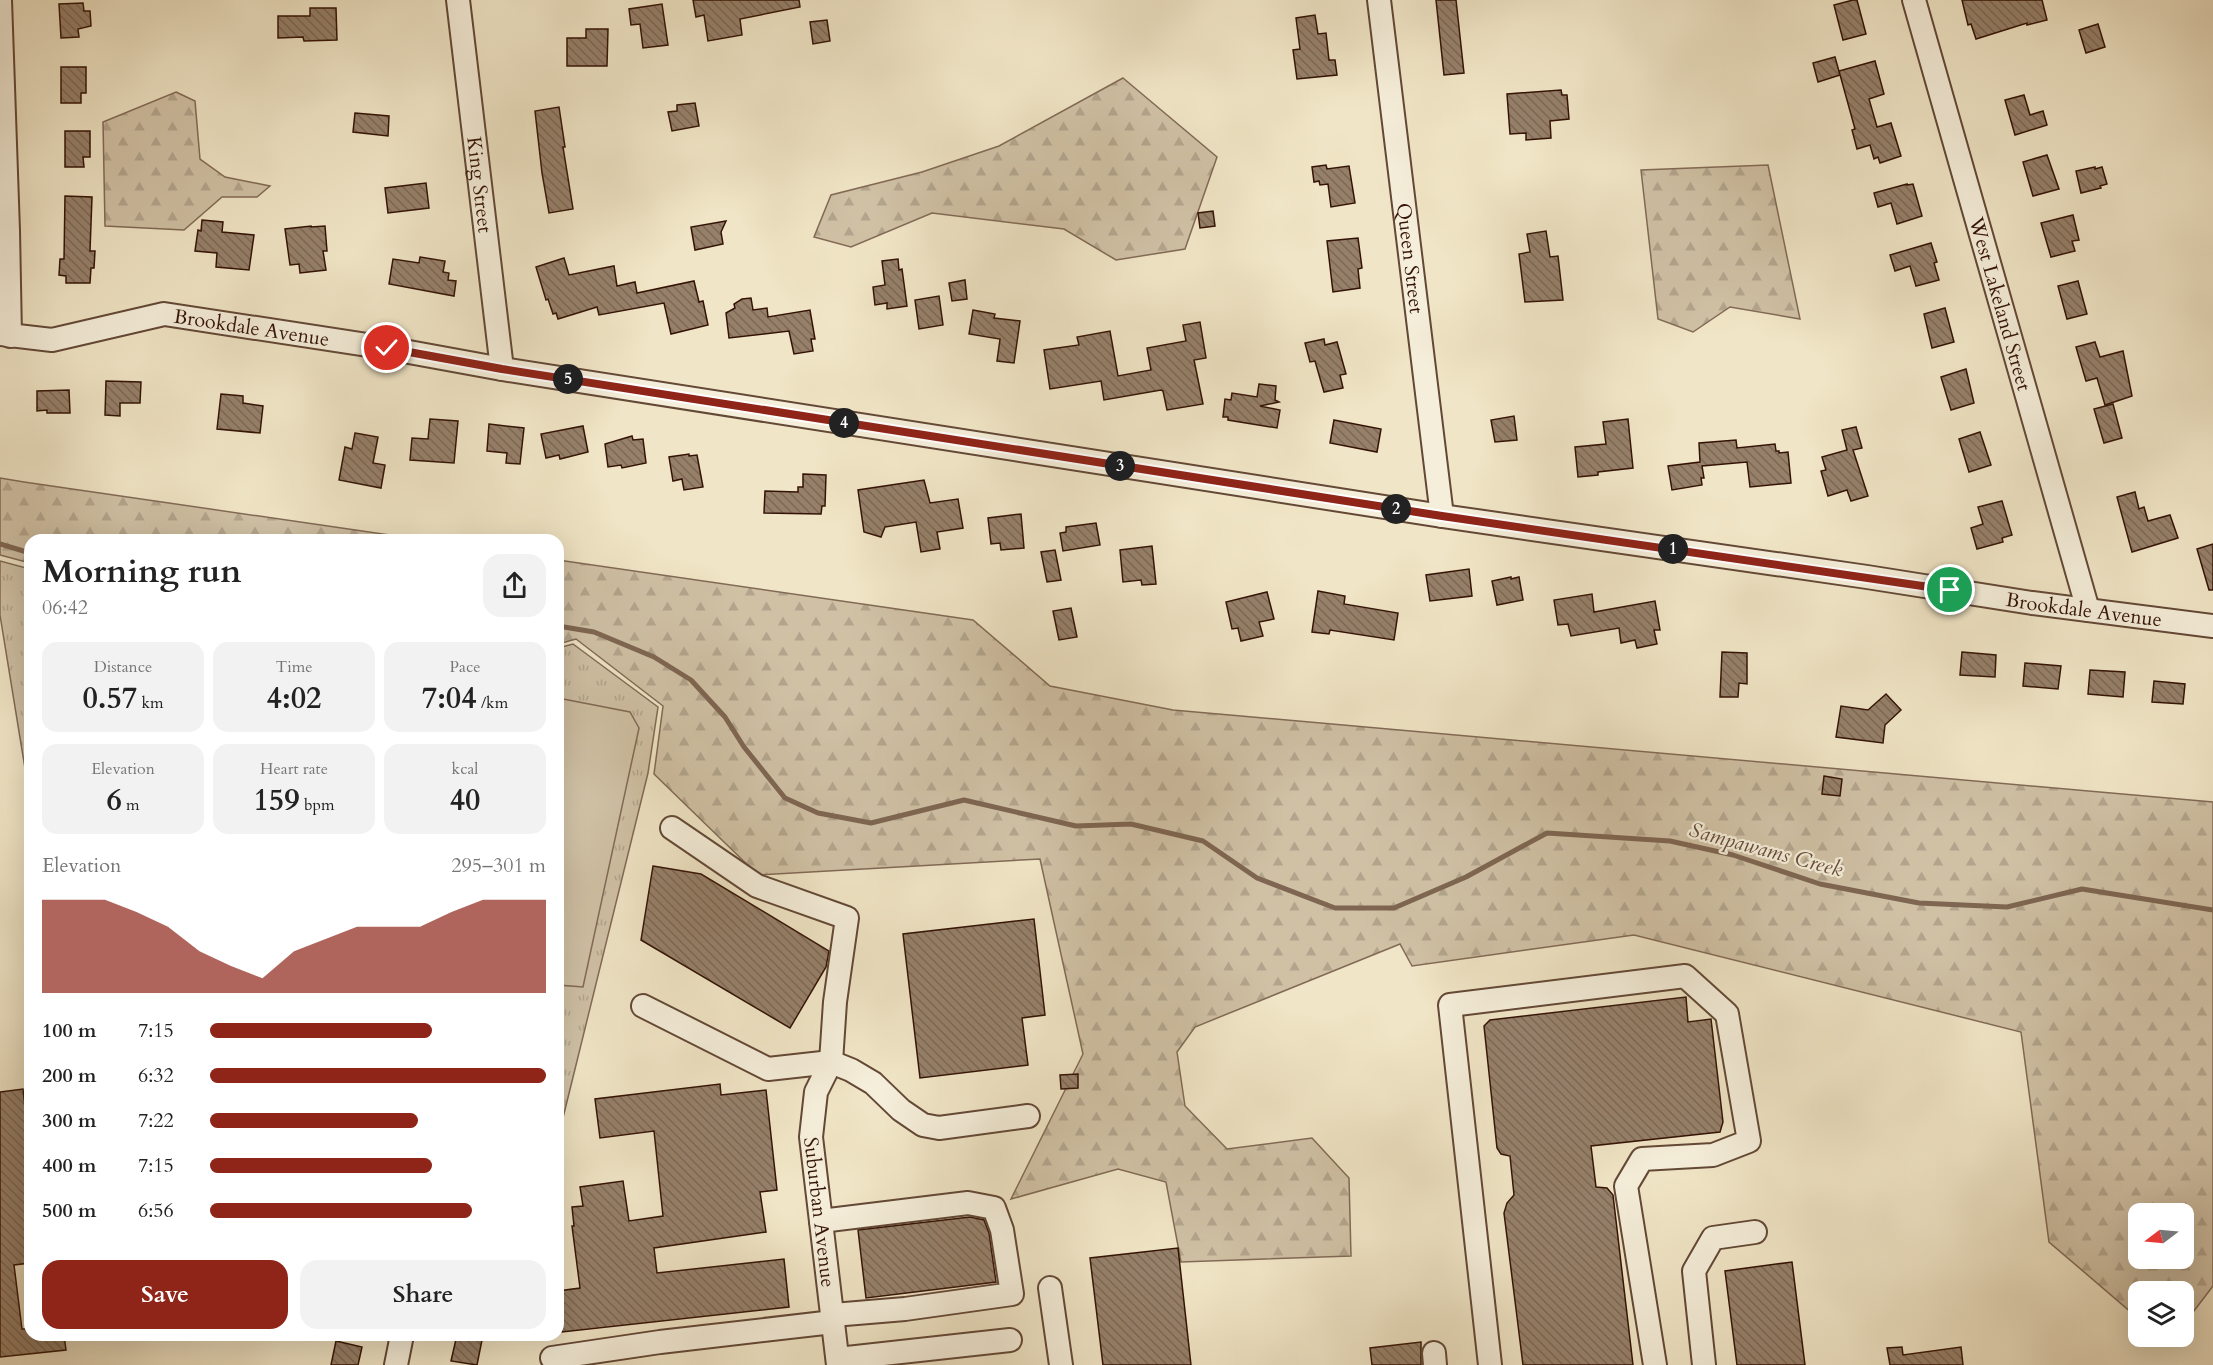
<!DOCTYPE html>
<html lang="en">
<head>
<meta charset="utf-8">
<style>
  :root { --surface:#fff; --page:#f2f2f2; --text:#222; --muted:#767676; --accent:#8f2418 }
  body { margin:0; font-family:Cardo,serif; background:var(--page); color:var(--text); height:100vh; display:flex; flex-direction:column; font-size:22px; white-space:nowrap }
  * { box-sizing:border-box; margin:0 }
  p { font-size:20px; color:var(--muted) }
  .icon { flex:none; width:33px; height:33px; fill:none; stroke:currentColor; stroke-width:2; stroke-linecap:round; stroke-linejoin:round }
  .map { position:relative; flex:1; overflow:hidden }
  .panel { position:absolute; left:24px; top:534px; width:540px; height:807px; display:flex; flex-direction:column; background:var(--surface); border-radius:18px; box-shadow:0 6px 24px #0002 }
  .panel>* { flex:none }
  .needle { width:39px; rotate:254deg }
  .tools { position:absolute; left:2128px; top:1203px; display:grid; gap:12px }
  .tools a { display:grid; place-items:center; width:66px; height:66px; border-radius:12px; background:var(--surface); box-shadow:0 6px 24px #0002; font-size:30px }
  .pin { position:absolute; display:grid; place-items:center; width:51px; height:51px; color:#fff; margin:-26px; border:3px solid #fff; border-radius:50%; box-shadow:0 2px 6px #0007 }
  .km { position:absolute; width:30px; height:30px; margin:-15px; border-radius:50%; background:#222; color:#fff; font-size:16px; line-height:30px; text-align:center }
  .round { display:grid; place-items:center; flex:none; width:63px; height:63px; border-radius:18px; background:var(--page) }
  .headline { display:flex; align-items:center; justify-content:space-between; height:102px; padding:0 18px }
  h1 { font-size:33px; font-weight:600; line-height:45px }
  .figures { display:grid; grid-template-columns:repeat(3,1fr); gap:9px; height:102px; padding:6px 18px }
  .figures div { display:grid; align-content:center; border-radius:15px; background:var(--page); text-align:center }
  .figures b { font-size:30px; font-weight:600 }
  .figures small { font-size:16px; font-weight:400 }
  .figures p { font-size:16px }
  .chart { height:168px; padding:12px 18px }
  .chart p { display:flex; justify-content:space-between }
  .chart svg { width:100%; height:108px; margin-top:6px; fill:var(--accent); opacity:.7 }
  .cta { display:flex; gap:12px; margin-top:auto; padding:12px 18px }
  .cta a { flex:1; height:69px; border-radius:18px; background:var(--accent); color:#fff; font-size:24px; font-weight:600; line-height:69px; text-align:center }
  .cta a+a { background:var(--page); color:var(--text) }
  ul { padding:0 18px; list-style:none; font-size:20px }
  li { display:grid; grid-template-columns:96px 72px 1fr; align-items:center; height:45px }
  li i { height:15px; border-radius:8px; background:var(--accent) }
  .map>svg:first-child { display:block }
</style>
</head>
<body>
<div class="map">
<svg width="2213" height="1365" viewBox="0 0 2213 1365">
  <defs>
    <pattern id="forest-firs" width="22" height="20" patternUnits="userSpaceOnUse" patternTransform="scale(1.5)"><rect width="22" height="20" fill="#d0c1a5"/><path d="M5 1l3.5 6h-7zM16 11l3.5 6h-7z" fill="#b3a58d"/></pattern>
    <pattern id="park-tufts" width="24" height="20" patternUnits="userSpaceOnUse" patternTransform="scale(1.5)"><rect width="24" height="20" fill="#d0c1a5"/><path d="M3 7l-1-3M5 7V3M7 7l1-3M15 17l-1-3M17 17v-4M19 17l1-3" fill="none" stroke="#b3a58d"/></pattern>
    <pattern id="building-back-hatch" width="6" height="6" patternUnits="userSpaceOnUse" patternTransform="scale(1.5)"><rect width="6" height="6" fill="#96806a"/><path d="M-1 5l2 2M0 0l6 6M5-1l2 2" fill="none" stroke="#7b6855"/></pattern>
  </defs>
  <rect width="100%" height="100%" fill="#f0e5c6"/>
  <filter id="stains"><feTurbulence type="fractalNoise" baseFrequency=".00333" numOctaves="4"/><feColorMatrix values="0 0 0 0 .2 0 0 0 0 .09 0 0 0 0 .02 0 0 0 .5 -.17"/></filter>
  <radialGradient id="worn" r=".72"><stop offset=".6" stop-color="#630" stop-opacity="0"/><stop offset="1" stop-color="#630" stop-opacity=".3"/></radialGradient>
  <g fill="url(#forest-firs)" stroke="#826a56" stroke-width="1.5" fill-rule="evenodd">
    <polygon points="1123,78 1217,157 1185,249 1116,260 1064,229 932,213 851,247 814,237 831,195 922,172 999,146"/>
    <polygon points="176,92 195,101 200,159 225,177 270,186 257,197 222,197 184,230 105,226 103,122"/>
    <polygon points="1768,165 1800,319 1730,307 1693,332 1658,319 1641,170"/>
    <polygon points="0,478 24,482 424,540 30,540 30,563 0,555"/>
    <path d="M558,560L973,620L1050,686L1173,710L2213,802V1286L2184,1324V1292H2139V1319L2049,1242L2021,1032L1634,935L1412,966L1400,944L1195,1027L1177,1052L1185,1106L1227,1149L1312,1138L1349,1178L1351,1256L1181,1262L1166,1182L1118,1169L1011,1199L1083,1054L1040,859L758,875L654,774L663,706L576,639L558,644ZM2139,1214H2184V1258H2139Z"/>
  </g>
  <g fill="url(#park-tufts)" stroke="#826a56" stroke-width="1.5">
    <polygon points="0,561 30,569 30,799 0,615"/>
    <polygon points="573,644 658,707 648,773 558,1138 558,648"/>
  </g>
  <polygon fill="#d0c1a5" stroke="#826a56" stroke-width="1.5" points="558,698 630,712 639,728 583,987 558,985"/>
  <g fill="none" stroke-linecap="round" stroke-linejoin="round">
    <g stroke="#7e6652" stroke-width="5">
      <polyline points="0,544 30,553"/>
      <polyline points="558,626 594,632 654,657 691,680 725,717 744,747 785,798 818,813 871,823 964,800 1076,826 1131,824 1203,841 1257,878 1335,908 1394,908 1466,877 1547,833 1670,841 1733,855 1820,884 1919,903 2007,907 2082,889 2213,910"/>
    </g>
  </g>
  <g fill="url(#building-back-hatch)" stroke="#341306" stroke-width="1.5">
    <polygon points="693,0 799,0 800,7 740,19 742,35 708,41 704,15 696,17"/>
    <polygon points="1436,0 1456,0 1464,73 1444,75"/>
    <polygon points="1853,0 1857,0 1866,34 1843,40 1834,5"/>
    <polygon points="1962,0 2042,0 2047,20 2027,25 2027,23 1976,39 1971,24 1968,25"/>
    <polygon points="83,3 84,11 90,11 91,26 78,29 79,37 61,38 59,4"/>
    <polygon points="662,4 668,45 643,48 640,24 631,25 629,9"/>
    <polygon points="310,8 336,8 337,40 304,41 303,37 278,38 278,16 310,16"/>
    <polygon points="1315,15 1318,34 1326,33 1329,60 1335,60 1337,75 1297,79 1293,50 1300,49 1296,18"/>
    <polygon points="827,20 830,41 813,44 810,22"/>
    <polygon points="2098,24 2105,47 2086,53 2079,30"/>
    <polygon points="586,29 608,29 607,66 567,66 567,38 586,38"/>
    <polygon points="1835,57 1840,75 1818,82 1813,63"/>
    <polygon points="1875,61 1884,94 1869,99 1877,127 1891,123 1901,156 1880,163 1878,157 1874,159 1870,145 1857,149 1852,130 1855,129 1839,71"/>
    <polygon points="61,67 86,67 86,93 81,93 81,103 61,103"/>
    <polygon points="1561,90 1562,95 1567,95 1569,119 1550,121 1551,138 1526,140 1526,133 1510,134 1507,94"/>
    <polygon points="2024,95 2030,115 2043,111 2047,125 2015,135 2005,100"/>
    <polygon points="695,103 699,126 672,131 668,112 677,111 677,105"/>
    <polygon points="559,107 565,147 563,147 573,209 549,213 542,173 535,111"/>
    <polygon points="355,113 389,116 388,136 353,132"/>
    <polygon points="65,131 90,131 90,157 83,157 84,167 65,167"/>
    <polygon points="2047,155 2059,189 2033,196 2023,162"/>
    <polygon points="1326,165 1327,169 1349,166 1355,203 1331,207 1328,184 1320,185 1319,181 1314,182 1312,167"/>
    <polygon points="2095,167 2095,169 2102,167 2107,184 2100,186 2101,188 2081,193 2076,171"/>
    <polygon points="426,183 429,208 388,213 385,188"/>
    <polygon points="1907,184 1907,185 1913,184 1922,216 1897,224 1891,203 1878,207 1874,193"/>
    <polygon points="65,196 92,197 90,251 95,251 94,268 91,268 90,283 66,283 66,276 59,275 60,259 64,259"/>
    <polygon points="1213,211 1215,226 1200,228 1198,213"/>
    <polygon points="2073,215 2079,240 2072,241 2075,251 2051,257 2041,223"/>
    <polygon points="202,220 223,222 222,232 254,235 249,270 216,267 217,253 195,251 198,230 201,231"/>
    <polygon points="726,221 721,232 723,244 695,250 691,227"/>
    <polygon points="311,226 311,227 325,226 327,251 323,251 326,270 300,273 299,264 290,265 285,229"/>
    <polygon points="1546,231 1550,257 1558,256 1563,300 1525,302 1519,254 1530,252 1527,234"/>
    <polygon points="1358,238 1362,268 1358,269 1360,288 1333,292 1327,241"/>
    <polygon points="1931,243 1937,262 1934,263 1939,280 1916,286 1910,266 1895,271 1890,255"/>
    <polygon points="420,257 445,261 443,272 449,273 448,280 456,281 454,296 389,284 393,259 419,263"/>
    <polygon points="564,258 569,275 614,266 617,286 635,282 637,293 694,281 699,302 703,301 708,325 671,334 664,303 599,315 597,307 558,319 556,313 553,314 548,299 546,300 536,267"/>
    <polygon points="898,259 899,270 902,269 907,306 887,309 887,303 875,305 873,287 885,285 882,261"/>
    <polygon points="965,280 967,299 952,301 949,283"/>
    <polygon points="2078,281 2087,314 2067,319 2058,286"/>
    <polygon points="939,296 943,325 919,329 915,300"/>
    <polygon points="751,298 753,310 767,308 768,317 810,310 815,339 811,339 813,351 794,354 789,331 729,338 726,313 735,308 734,304 742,299"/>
    <polygon points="1945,308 1954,342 1932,348 1924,314"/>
    <polygon points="973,310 995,314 994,318 1020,321 1014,363 997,361 1000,339 969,334"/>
    <polygon points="1200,322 1206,358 1194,360 1203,404 1167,410 1163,391 1161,390 1104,400 1101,381 1050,389 1044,350 1079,345 1077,337 1110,331 1118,376 1151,370 1147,348 1186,341 1183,325"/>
    <polygon points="1324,339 1325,345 1337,342 1346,374 1340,375 1343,388 1324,392 1315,361 1310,362 1305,343"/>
    <polygon points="2095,342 2100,357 2123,351 2132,396 2105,405 2097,378 2086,381 2076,347"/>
    <polygon points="1966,369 1974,403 1951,410 1941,377"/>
    <polygon points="106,381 141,382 140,403 120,403 120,416 105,415"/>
    <polygon points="1259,384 1276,386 1275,400 1279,402 1260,406 1280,410 1277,428 1228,420 1228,417 1223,417 1225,399 1231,400 1232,393 1257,397"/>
    <polygon points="69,390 70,413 47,413 47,410 37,411 37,391"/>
    <polygon points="221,394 243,396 243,403 263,406 260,433 217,429"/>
    <polygon points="2113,404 2122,438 2104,443 2094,409"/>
    <polygon points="1514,416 1517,440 1495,442 1491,420"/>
    <polygon points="430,419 458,421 454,463 410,460 412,438 428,439"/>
    <polygon points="1628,419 1633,468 1598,472 1598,475 1578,477 1575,447 1606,444 1603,422"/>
    <polygon points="1334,420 1381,429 1377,452 1330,443"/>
    <polygon points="489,424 524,428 520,464 506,463 507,453 487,451"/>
    <polygon points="583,426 588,452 560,459 559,455 546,458 541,434"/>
    <polygon points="1856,427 1862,448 1853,450 1868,496 1851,501 1847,490 1828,496 1821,471 1826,470 1822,457 1847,450 1842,430"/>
    <polygon points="1980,432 1991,465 1969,472 1959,439"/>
    <polygon points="355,433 378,437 373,463 385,465 381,488 339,480 345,447 352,449"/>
    <polygon points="632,436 633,440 643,439 646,463 622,468 621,465 608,467 605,444"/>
    <polygon points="1736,440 1737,448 1775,444 1776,451 1779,451 1779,453 1788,452 1791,483 1750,487 1747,462 1702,466 1704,478 1701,478 1702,485 1672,490 1668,466 1700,462 1699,443"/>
    <polygon points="689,454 689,456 697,455 703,487 684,490 682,479 673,481 669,457"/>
    <polygon points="803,474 826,475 825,506 822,506 821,514 764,513 765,491 798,492 798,487 803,487"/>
    <polygon points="924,480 930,503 958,499 963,528 937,532 940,549 921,552 916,522 885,527 881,537 864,532 858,490"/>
    <polygon points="2135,492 2139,509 2144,507 2148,521 2170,515 2178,538 2132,552 2117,497"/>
    <polygon points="2002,501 2012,535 2002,538 2003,542 1977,549 1971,528 1983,524 1978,507"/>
    <polygon points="1021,514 1024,548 1001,550 1000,543 991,544 988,518"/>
    <polygon points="1096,523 1100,545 1063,551 1060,533 1066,532 1066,527"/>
    <polygon points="2213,544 2213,590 2209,590 2197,549"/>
    <polygon points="1152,546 1156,584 1142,585 1141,580 1123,582 1120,550"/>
    <polygon points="1055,550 1061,580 1047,582 1041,552"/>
    <polygon points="1469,569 1472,596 1430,601 1426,575"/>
    <polygon points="1511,577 1511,579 1519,577 1523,600 1497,605 1492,581"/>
    <polygon points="1318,591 1345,596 1344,604 1398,613 1394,640 1330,630 1329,634 1312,632"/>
    <polygon points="1267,592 1274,619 1259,622 1263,636 1241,641 1238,628 1232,629 1226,602"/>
    <polygon points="1592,594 1594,612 1655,601 1660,630 1654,630 1657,644 1637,648 1635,640 1621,643 1619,628 1571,636 1568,624 1558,625 1554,600"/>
    <polygon points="1071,608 1077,637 1059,640 1053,611"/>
    <polygon points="1722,652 1747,653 1747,684 1739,683 1738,697 1720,697"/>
    <polygon points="1962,652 1996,655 1995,677 1960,675"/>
    <polygon points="2025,663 2061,666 2058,689 2023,686"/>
    <polygon points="2090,670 2125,672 2123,697 2088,694"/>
    <polygon points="2154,681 2185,684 2183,704 2152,702"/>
    <polygon points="1886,694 1901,710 1885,725 1883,743 1836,737 1841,706 1868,710"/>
    <polygon points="1824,776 1842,779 1840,796 1822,794"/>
    <polygon points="653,866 701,874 829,951 826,967 790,1028 641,940"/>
    <polygon points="1034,919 1045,1015 1022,1018 1028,1065 920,1078 903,934"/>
    <polygon points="1686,997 1688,1022 1711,1019 1723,1122 1720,1132 1591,1146 1596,1187 1607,1188 1613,1195 1633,1365 1523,1365 1504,1213 1507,1203 1514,1195 1510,1156 1501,1154 1497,1148 1484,1026 1490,1020"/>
    <polygon points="1078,1074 1078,1088 1061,1089 1060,1075"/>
    <polygon points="720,1084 721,1095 766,1090 777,1190 760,1192 766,1232 654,1248 657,1273 784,1259 789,1307 562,1332 558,1291 580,1288 572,1226 574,1226 572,1207 583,1206 580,1187 623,1181 629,1221 663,1216 654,1131 600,1138 595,1099"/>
    <polygon points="23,1089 30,1155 30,1263 14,1265 22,1329 30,1329 30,1335 64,1335 66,1350 0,1357 0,1092"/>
    <polygon points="970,1217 984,1220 989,1233 996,1282 866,1298 858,1230"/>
    <polygon points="1178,1248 1191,1365 1103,1365 1090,1258"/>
    <polygon points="1792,1262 1805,1365 1737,1365 1725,1271"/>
    <polygon points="457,1335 483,1335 477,1365 451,1361"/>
    <polygon points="336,1341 362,1347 358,1365 331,1365"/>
    <polygon points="1421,1342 1421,1365 1372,1365 1370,1348"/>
    <polygon points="1902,1347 1903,1355 1961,1347 1963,1365 1890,1365 1887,1348"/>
  </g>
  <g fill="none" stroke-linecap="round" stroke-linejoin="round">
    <defs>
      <g id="minor">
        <polyline points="0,0 8,231 10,336"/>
        <path id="s1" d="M458,0L502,369"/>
        <path id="s2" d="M1379,0L1442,516"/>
        <path id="s3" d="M1914,0L2088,610"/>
        <path id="s4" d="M0,334L52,340L164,314L387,348L502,369L1442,516L1867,577L2032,603L2213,626"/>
        <path id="s5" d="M672,828L757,886L847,918L835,1002L831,1062L816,1092L811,1137L838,1365"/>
        <polyline points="643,1006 768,1069 831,1062 851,1070 873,1083 901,1110 923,1125 939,1128 1028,1116"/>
        <polyline points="821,1221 968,1203 994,1208 1002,1230 1012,1294 905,1309 833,1315"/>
        <polyline points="1050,1288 1061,1365"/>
        <polyline points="1434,1353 1435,1365"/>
        <polyline points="552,1358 660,1342 833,1322"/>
        <polyline points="838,1359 1010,1340"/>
        <polyline points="396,1365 402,1335"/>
        <polyline points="1490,1365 1450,1005 1685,976 1727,1014 1749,1141 1713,1155 1642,1159 1626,1186 1655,1365"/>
        <polyline points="1704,1365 1694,1271 1713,1238 1755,1232"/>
      </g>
    </defs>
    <use href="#minor" stroke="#634836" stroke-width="26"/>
    <use href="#minor" stroke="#f5eeda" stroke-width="22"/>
  </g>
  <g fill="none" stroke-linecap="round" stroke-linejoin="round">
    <defs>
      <polyline id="route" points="387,348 502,369 1442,516 1950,590"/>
    </defs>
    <use href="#route" stroke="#fff" stroke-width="12"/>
    <use href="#route" stroke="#8f2418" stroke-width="8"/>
  </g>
  <g text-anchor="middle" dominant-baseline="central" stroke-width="4.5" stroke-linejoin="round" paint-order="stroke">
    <g font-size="20" fill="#341306" stroke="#f5eeda">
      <text stroke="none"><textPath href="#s1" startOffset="186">King Street</textPath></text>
      <text stroke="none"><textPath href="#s2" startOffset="260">Queen Street</textPath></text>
      <text stroke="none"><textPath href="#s3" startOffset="316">West Lakeland Street</textPath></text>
      <text stroke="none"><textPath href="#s4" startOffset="256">Brookdale Avenue</textPath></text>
      <text stroke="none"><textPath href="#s4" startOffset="2110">Brookdale Avenue</textPath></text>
      <text stroke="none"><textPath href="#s5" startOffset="498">Suburban Avenue</textPath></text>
    </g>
    <g font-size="21" font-style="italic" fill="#664b39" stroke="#f5eeda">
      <text transform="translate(1766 850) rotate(15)">Sampawams Creek</text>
    </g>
  </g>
  <rect width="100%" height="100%" filter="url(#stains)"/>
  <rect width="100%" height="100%" fill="url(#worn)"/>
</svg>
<div class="tools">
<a><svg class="needle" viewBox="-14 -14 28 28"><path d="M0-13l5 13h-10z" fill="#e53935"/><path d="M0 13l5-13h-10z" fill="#767676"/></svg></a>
<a><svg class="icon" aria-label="layers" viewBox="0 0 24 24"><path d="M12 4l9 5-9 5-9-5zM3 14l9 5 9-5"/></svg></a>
</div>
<div class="pin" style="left:1950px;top:590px;background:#1e9e55"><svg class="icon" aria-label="arrive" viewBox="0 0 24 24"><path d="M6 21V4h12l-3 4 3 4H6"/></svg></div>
<div class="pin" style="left:387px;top:348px;background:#d93025"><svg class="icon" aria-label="check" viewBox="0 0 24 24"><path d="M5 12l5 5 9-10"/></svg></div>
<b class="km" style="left:1673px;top:549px">1</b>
<b class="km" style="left:1396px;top:509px">2</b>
<b class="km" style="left:1120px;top:466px">3</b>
<b class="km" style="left:844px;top:423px">4</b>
<b class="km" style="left:568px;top:379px">5</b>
<section class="panel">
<div class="headline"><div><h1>Morning run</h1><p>06:42</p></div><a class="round"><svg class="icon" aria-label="share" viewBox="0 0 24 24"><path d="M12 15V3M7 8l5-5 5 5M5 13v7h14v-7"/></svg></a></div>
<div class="figures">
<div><p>Distance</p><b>0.57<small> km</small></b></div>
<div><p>Time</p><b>4:02</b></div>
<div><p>Pace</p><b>7:04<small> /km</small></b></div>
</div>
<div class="figures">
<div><p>Elevation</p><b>6<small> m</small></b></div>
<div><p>Heart rate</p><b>159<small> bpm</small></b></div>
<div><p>kcal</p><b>40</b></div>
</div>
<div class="chart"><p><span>Elevation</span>295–301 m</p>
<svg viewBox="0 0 160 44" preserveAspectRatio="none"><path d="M0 44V6L10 6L20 6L30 11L40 17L50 27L60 33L70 38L80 27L90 22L100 17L110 17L120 17L130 11L140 6L150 6L160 6V44z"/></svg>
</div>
<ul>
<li><b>100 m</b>7:15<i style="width:66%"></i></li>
<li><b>200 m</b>6:32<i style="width:100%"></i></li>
<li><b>300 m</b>7:22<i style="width:62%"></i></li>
<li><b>400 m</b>7:15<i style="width:66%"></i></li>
<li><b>500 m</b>6:56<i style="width:78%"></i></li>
</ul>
<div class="cta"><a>Save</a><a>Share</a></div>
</section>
</div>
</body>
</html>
